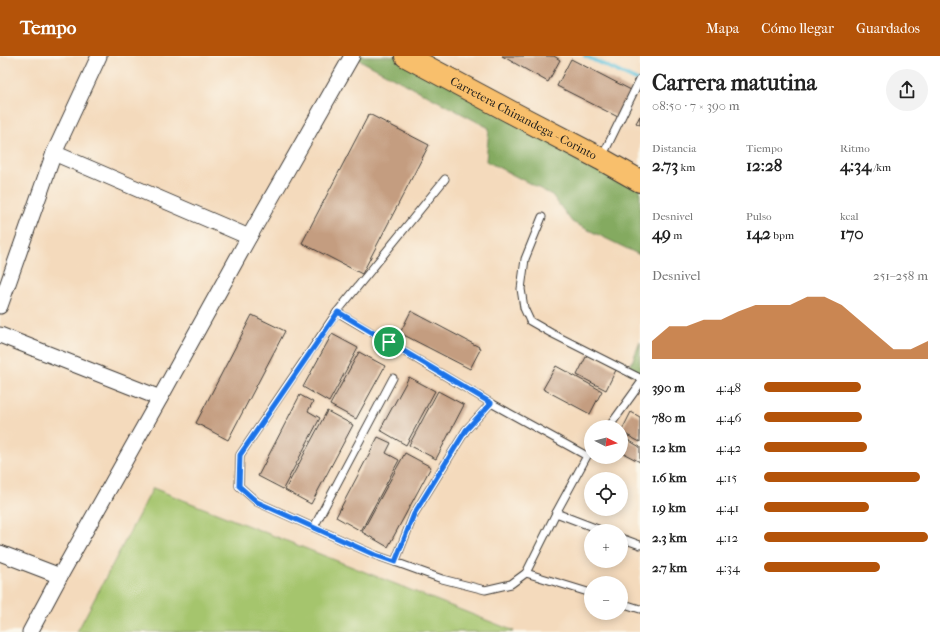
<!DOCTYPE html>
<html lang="es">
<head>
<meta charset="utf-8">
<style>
  :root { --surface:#fff; --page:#f2f2f2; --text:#222; --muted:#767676; --accent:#b45309 }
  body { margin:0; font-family:"IM FELL French Canon",serif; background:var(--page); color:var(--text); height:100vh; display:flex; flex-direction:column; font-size:15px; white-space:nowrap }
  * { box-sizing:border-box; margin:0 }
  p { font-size:13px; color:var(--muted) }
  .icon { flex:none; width:22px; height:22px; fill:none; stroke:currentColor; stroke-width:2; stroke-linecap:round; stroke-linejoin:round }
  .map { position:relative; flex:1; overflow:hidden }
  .sheet { display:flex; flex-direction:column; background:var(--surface); width:300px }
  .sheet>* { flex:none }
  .needle { width:26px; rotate:96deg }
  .fabs { position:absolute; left:584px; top:364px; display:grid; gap:8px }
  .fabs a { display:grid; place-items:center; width:44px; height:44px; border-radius:50%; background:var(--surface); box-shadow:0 2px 10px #0003; font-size:20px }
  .pin { position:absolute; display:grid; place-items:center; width:34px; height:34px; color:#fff; margin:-17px; border:2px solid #fff; border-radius:50%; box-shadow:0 1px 4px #0007 }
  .round { display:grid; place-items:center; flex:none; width:42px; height:42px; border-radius:21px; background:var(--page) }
  .summary { display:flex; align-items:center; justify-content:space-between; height:68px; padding:0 12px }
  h1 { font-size:22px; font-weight:800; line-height:30px }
  .figures { display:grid; grid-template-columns:repeat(3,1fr); gap:6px; height:68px; padding:4px 12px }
  .figures div { display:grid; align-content:center }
  .figures b { font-size:17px; font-weight:800 }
  .figures small { font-size:11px; font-weight:400 }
  .figures p { font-size:11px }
  .chart { height:112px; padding:8px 12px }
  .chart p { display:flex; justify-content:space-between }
  .chart svg { width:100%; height:72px; margin-top:4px; fill:var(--accent); opacity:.7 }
  ul { padding:0 12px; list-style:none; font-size:13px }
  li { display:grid; grid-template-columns:64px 48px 1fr; align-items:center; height:30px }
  li i { height:10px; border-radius:5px; background:var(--accent) }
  header { display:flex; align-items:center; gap:24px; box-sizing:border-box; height:56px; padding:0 20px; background:var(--accent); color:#fff }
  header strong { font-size:19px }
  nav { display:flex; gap:22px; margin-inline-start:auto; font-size:14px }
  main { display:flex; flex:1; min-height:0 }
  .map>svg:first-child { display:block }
</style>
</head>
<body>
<header>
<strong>Tempo</strong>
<nav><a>Mapa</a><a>Cómo llegar</a><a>Guardados</a></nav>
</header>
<main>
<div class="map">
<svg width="640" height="576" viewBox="0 0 640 576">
  <rect width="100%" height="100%" fill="#fbf7ec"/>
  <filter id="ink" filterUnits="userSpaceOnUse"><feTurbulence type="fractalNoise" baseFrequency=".025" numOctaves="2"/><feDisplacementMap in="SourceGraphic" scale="8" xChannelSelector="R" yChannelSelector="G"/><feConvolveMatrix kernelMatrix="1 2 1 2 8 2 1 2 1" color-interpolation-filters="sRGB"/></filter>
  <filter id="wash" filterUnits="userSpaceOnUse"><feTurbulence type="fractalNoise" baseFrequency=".012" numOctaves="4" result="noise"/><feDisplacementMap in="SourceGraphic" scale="16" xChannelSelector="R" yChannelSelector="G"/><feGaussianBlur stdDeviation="0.9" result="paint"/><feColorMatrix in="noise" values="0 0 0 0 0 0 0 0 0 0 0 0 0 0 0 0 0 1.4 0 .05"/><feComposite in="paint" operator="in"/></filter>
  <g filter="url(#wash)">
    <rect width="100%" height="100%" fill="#f4dabc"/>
    <polygon fill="#a5c56d" stroke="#607044" points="153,432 514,575 513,576 77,576"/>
    <g fill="#84aa60" stroke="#50633e">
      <polygon points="352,0 406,0 640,127 640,199 572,166 552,139 486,105 489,72"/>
      <polygon points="640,286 640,322 628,316"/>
    </g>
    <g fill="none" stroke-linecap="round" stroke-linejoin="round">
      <polyline stroke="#5dc1db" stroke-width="4" points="585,0 640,26"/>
    </g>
    <g id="blocks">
      <g fill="#c49d80">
        <polygon points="502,0 554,0 560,4 548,26"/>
        <polygon points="571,3 631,34 618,61 557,30"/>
        <polygon points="369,58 429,89 362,218 302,187"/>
        <polygon points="640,60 640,69 636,67"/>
        <polygon points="411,255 481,292 470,313 400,277"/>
        <polygon points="252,259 285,275 228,384 196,367"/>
        <polygon points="332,278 358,292 329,346 303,331"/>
        <polygon points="359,296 385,310 356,363 330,349"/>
        <polygon points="587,299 616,314 606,334 577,319"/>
        <polygon points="556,310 602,335 590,358 543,333"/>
        <polygon points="409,321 435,335 406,389 380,374"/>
        <polygon points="438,335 464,349 436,403 409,389"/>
        <polygon points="300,339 313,346 308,355 320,362 283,433 258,420"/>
        <polygon points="327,355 353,369 311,448 285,434"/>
        <polygon points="631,356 640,361 640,386 621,376"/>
        <polygon points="621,380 640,391 640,406 621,396"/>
        <polygon points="378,381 391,387 386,397 399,404 361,475 336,461"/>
        <polygon points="405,397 431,411 388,491 362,476"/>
      </g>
    </g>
  </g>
  <g filter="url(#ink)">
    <use href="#blocks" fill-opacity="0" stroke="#3c3834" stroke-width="1"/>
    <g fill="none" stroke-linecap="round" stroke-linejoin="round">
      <defs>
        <g id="service">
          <polyline points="602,101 640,23"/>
          <polyline points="542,161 525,203 521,233 524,252 530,265 551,277 640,322"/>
          <polyline points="337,256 491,347"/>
          <polyline points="609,371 640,328"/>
          <polyline points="587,400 491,347 466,374 414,458 395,506 442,523 485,534 511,528 526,517 556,457 587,400 591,395"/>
          <polyline points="556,457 603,475"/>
          <polyline points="314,471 393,322"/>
          <polyline points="621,482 640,489"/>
          <polyline points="395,506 375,499 257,446 239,430 240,399 337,256 445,123"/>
          <polyline points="526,517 591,537"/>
          <polyline points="621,547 640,553"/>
        </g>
        <g id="minor">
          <polyline points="54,97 249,181"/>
          <polyline points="0,250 54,97 99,0"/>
          <polyline points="0,279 160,342"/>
          <polyline points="0,497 60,520"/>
          <polyline points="30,576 60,520 160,342 249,181 352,0"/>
        </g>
        <g id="trunk">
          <path id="s1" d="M406,0L509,55L601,103L640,125"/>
        </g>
      </defs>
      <use href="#service" stroke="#3c3834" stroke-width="9"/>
      <use href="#minor" stroke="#3c3834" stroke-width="17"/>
      <use href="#trunk" stroke="#3c3834" stroke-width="24"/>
      <use href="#service" stroke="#fff" stroke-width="7"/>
      <use href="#minor" stroke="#fff" stroke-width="15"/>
      <use href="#trunk" stroke="#f8bf6c" stroke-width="22"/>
    </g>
  </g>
  <g fill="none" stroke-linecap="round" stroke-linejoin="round" filter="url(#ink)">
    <defs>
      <polygon id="route" points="338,256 491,347 466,374 414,458 395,506 375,499 257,446 239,430 240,399"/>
    </defs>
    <use href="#route" stroke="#fff" stroke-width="8"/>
    <use href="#route" stroke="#1a73e8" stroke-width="5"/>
  </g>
  <g text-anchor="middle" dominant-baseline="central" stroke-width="3.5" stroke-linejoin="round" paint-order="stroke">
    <g font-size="12" fill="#1c1c1c" stroke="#fbf7ec">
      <text stroke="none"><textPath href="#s1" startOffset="133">Carretera Chinandega - Corinto</textPath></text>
    </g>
  </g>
</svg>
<div class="fabs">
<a><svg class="needle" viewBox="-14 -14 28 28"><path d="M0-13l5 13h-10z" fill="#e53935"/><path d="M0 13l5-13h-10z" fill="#767676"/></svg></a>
<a><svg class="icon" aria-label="locate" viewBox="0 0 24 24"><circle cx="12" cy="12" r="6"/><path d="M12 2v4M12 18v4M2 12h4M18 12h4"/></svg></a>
<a>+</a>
<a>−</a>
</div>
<div class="pin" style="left:389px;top:286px;background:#1e9e55"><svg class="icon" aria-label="arrive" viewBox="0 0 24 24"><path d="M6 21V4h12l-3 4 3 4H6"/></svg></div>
</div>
<section class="sheet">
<div class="summary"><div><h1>Carrera matutina</h1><p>08:50 · 7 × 390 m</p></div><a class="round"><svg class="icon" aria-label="share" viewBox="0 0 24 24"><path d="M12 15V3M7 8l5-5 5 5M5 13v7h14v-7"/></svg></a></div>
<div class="figures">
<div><p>Distancia</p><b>2.73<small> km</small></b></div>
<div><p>Tiempo</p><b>12:28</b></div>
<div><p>Ritmo</p><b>4:34<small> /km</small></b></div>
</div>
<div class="figures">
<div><p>Desnivel</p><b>49<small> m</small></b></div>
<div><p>Pulso</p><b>142<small> bpm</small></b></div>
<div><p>kcal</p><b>170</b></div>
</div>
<div class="chart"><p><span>Desnivel</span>251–258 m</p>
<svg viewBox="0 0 160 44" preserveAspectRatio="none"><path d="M0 44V33L10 24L20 24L30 20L40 20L50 15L60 11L70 11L80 11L90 6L100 6L110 11L120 20L130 29L140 38L150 38L160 33V44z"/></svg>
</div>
<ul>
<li><b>390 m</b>4:48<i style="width:59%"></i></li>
<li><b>780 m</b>4:46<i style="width:60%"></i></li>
<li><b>1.2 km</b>4:42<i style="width:63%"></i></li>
<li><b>1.6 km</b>4:15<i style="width:95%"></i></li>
<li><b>1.9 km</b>4:41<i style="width:64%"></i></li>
<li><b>2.3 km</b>4:12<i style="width:100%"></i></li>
<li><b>2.7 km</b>4:34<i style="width:71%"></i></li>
</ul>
</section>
</main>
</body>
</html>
